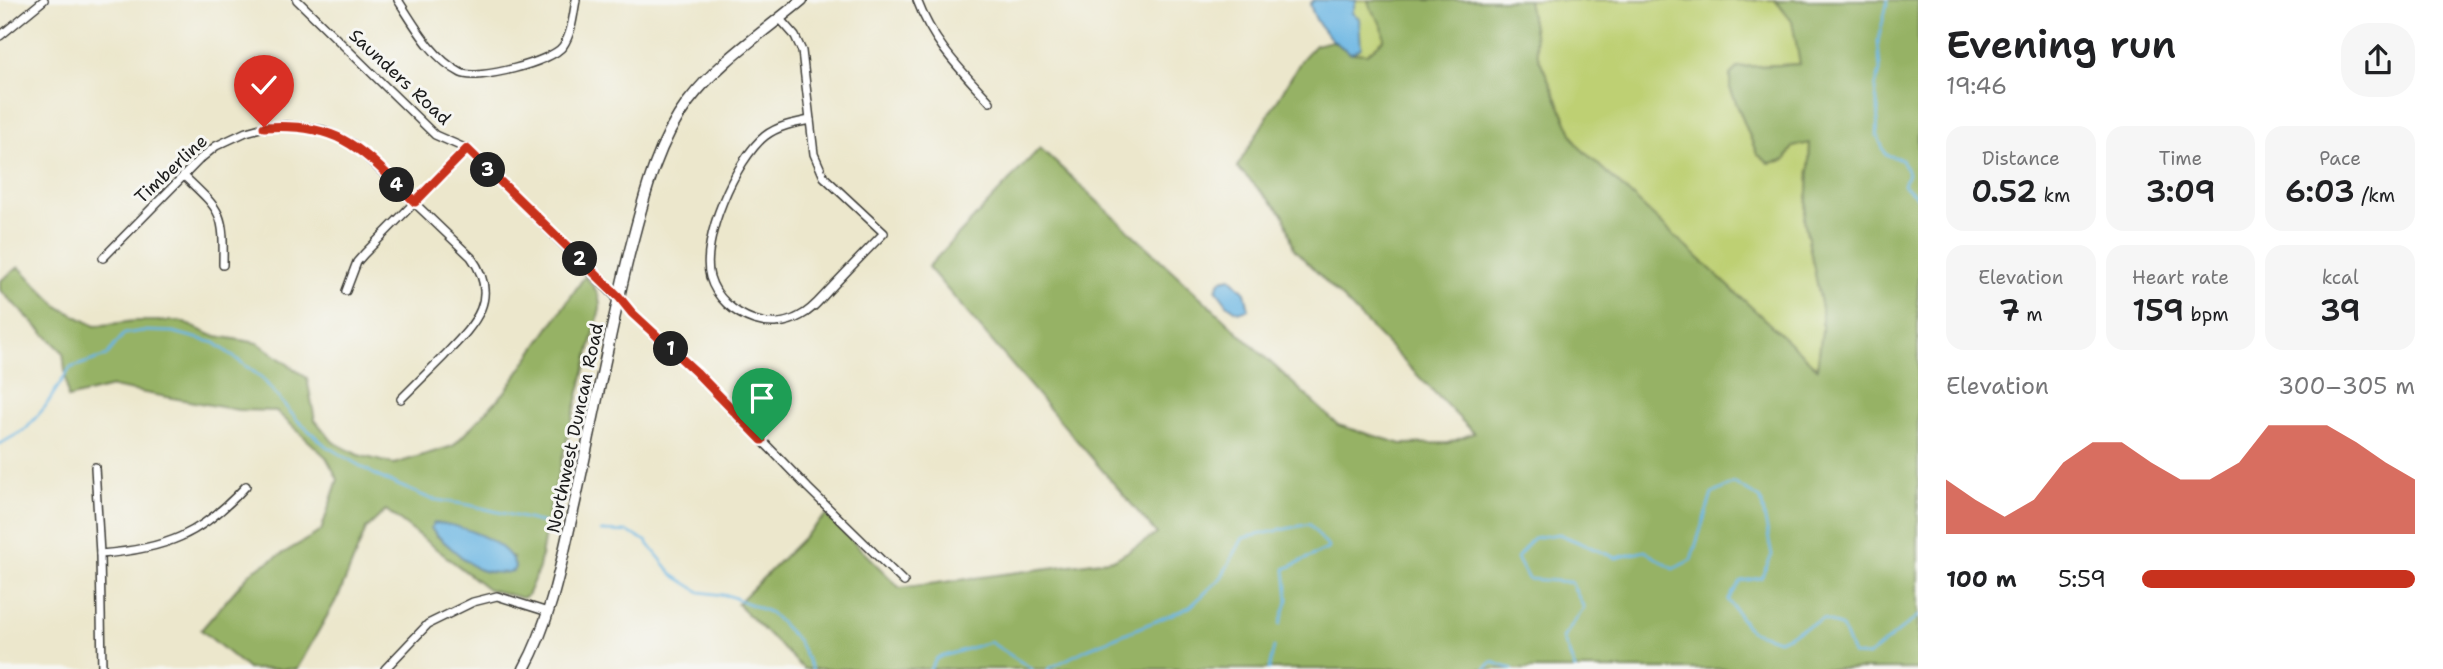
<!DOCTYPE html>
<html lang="en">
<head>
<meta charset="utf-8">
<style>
  :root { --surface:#fff; --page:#f6f6f6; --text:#202124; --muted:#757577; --accent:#c8321e }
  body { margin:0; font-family:"Shantell Sans",sans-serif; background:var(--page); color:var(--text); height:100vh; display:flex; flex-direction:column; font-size:26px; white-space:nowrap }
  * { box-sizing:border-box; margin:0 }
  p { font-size:23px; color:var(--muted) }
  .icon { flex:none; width:38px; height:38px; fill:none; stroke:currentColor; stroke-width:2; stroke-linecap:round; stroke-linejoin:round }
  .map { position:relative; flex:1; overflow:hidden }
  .panel { display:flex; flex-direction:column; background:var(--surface); width:525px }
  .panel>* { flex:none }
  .pin { position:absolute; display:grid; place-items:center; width:60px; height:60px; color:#fff; margin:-72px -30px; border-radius:50% 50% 50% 0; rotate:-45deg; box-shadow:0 0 7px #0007 }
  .pin .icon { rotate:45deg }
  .km { position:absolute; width:35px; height:35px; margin:-18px; border-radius:50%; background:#222; color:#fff; font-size:19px; line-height:35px; text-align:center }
  .round { display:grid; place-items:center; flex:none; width:74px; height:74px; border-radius:28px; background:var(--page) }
  .summary { display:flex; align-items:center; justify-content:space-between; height:119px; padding:0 28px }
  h1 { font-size:38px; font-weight:600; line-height:52px }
  .stats { display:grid; grid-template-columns:repeat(3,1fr); gap:10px; height:119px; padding:7px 28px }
  .stats div { display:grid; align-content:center; border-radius:18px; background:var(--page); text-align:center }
  .stats b { font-size:30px; font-weight:600 }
  .stats small { font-size:19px; font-weight:400 }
  .stats p { font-size:19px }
  .chart { height:196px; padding:14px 28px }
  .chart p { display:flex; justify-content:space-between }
  .chart svg { width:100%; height:126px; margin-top:7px; fill:var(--accent); opacity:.7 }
  ul { padding:0 28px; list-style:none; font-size:23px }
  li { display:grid; grid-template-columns:112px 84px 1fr; align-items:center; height:52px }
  li i { height:18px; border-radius:9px; background:var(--accent) }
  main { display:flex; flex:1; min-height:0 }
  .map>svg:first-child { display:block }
</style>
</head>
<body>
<main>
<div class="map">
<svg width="1918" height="669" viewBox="0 0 1918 669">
  <rect width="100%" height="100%" fill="#f6f6f2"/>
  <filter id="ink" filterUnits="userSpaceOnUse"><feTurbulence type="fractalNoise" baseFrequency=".0143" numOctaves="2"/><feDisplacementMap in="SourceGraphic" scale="14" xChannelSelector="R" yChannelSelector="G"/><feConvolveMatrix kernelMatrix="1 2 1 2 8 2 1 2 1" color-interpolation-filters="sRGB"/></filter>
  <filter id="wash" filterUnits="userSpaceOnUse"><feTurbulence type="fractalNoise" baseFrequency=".00686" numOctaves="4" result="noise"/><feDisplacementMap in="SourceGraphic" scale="28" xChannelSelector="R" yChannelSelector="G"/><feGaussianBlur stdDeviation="1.57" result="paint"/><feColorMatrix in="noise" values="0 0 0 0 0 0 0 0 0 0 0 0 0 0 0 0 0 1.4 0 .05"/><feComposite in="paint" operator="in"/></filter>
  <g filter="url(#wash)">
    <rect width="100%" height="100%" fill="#ece7cc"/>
    <g fill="#bed073" stroke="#6d7648" stroke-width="2">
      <path d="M1356,0H1368C1372,18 1383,16 1385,39L1367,54L1351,53L1360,48L1352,13Z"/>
      <polygon points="1528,0 1775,0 1792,21 1801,64 1738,67 1730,75 1730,87 1757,154 1769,163 1785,160 1793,147 1810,142 1808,192 1804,219 1822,308 1822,332 1817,369 1577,145 1538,56"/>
    </g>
    <g fill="#96b265" stroke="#596740" stroke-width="2" fill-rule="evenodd">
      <path d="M1368,0H1528L1538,56L1577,145L1817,368L1822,332V308L1804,219L1808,192L1810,143L1793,147L1785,160L1769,163L1757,154L1730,88V75L1738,67L1800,64L1792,21L1775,0H1918V669H804L737,604L826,515L900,588L1115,559L1157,534L928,267L1040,148L1338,425L1402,444L1448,443L1474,433L1294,249L1284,215L1237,167L1302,59L1315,45L1332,41L1351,53L1367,54L1384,39C1383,16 1372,19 1368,0Z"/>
      <path d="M19,267L59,307L95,326L134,321H180L211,335L258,343L307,378L315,420L333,442L358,455L394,464L453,446L504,393L585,276C594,287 601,295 600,309L549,511L539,568L527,596L522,598L488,589L386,510L366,529L340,593L297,669H248L201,630L251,572L321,531L338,479L326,457L276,411L238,410L112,387L68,398L63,352L0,290V281ZM437,536L484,537L513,558L478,569Z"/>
    </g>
    <g fill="#6ab6e3" stroke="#436980" stroke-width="2">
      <path d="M1314,0H1356L1352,13L1359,18L1361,48L1351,53C1331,41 1316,27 1310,4Z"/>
      <polygon points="1231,278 1245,292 1249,309 1238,312 1228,305 1216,289 1221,280"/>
      <path d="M434,523C458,523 510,542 515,567L513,571C504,574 487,573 478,569C472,567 434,534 431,528Z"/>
    </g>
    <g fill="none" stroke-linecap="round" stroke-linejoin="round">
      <g stroke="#6ab6e3" stroke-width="2.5">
        <polyline points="1888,0 1878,41 1880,71 1875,88 1878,110 1877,135 1886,155 1902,159 1908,173 1904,185 1918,198"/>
        <polyline points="0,444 26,429 45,407 70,368 106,356 124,334 142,331 173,332 215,343 262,378 297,420 326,446 379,477 431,499 469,505 544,523"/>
        <polyline points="601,531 628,532 646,541 673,575 700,592 730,596 771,613 798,641 812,669"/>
        <polyline points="930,669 937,658 990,642 1032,669"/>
        <polyline points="1048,669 1087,649 1190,607 1221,578 1243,538 1309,524 1329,548 1285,569 1288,599 1280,624"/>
        <polyline points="1269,669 1274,647"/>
        <polyline points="1485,669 1492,662 1513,669"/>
        <polyline points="1575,669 1563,638 1584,608 1571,582 1528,579 1517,558 1533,538 1559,534 1616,558 1645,551 1673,569 1691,560 1712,494 1734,483 1761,499 1772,555 1761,578 1741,581 1728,600 1750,631 1779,640 1823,619 1842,627 1853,655 1868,656 1918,616"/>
      </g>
    </g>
  </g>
  <g filter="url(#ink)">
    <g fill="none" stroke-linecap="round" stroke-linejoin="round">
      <defs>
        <g id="street">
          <polyline points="297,0 435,135 467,149 632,313 696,372 808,488 904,582"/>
          <path d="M398,0C415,26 432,58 461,73C477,81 552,62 563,46C572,33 573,16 576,0"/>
          <path d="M917,0C933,43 960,69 990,102"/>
          <polyline points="780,19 795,36 802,51 810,120"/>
          <polyline points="0,36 44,0"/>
          <path d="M810,120L814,154L824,177L884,233C866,251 849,269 832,287C822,297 813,310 800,316C786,324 769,325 754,320C734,313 716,298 710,277C700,241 736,159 765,136C778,126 794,123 810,120Z"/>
          <path d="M184,176C222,212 224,212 223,265"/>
          <path d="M103,258L200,159L216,146L246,132L264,127L286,125L323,130L353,144L471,257C502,299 473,326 444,356C429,371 415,385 401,399"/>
          <polyline points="346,291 357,262 364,254 467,149"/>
          <polyline points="95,467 100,554 102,669"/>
          <path d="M100,554C166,549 201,535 246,486"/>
          <polyline points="385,669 428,624 473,602 497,596 548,612"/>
        </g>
        <path id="secondary" d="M524,669C552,618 562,559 575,502C593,420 609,336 629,254C643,202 655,146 688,102C718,62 764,32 802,0"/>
      </defs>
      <use href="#street" stroke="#3b3a36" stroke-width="10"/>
      <use href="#secondary" stroke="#3b3a36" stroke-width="13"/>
      <use href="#street" stroke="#fff" stroke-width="7"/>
      <use href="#secondary" stroke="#fff" stroke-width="10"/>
    </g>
  </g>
  <g fill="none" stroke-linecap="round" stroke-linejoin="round" filter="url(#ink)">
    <defs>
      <path id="route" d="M264,127C343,122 363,151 415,202L467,149L619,297L632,313L696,372L762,440"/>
    </defs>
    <use href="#route" stroke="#fff" stroke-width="14"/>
    <use href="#route" stroke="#c8321e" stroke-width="9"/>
  </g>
  <g text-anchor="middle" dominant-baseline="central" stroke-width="6" stroke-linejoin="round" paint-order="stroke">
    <g font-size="18" fill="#1c1c1c" stroke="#f6f6f2">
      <text transform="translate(400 77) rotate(43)">Saunders Road</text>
      <text transform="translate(171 169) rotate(-43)">Timberline</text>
      <text transform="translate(575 428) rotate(-78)">Northwest Duncan Road</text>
    </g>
  </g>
</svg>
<div class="pin" style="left:762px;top:440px;background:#1e9e55"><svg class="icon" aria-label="arrive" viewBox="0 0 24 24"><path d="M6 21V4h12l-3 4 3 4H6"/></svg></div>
<div class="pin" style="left:264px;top:127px;background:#d93025"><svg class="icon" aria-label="check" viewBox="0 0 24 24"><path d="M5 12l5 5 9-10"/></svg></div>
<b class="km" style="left:671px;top:349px">1</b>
<b class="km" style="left:580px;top:259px">2</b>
<b class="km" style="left:488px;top:170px">3</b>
<b class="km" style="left:397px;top:185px">4</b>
</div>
<section class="panel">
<div class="summary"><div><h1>Evening run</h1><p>19:46</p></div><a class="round"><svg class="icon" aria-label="share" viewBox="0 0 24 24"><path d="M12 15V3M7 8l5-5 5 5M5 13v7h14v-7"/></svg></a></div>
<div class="stats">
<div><p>Distance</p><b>0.52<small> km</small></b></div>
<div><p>Time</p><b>3:09</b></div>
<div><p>Pace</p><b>6:03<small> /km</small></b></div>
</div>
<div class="stats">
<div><p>Elevation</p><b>7<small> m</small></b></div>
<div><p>Heart rate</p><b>159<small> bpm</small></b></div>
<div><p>kcal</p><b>39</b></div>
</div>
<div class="chart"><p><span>Elevation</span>300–305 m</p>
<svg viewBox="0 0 160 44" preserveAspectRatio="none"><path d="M0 44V25L10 32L20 38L30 32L40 19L50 12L60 12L70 19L80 25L90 25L100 19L110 6L120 6L130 6L140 12L150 19L160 25V44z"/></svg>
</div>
<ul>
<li><b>100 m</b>5:59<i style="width:100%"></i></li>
</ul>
</section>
</main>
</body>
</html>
